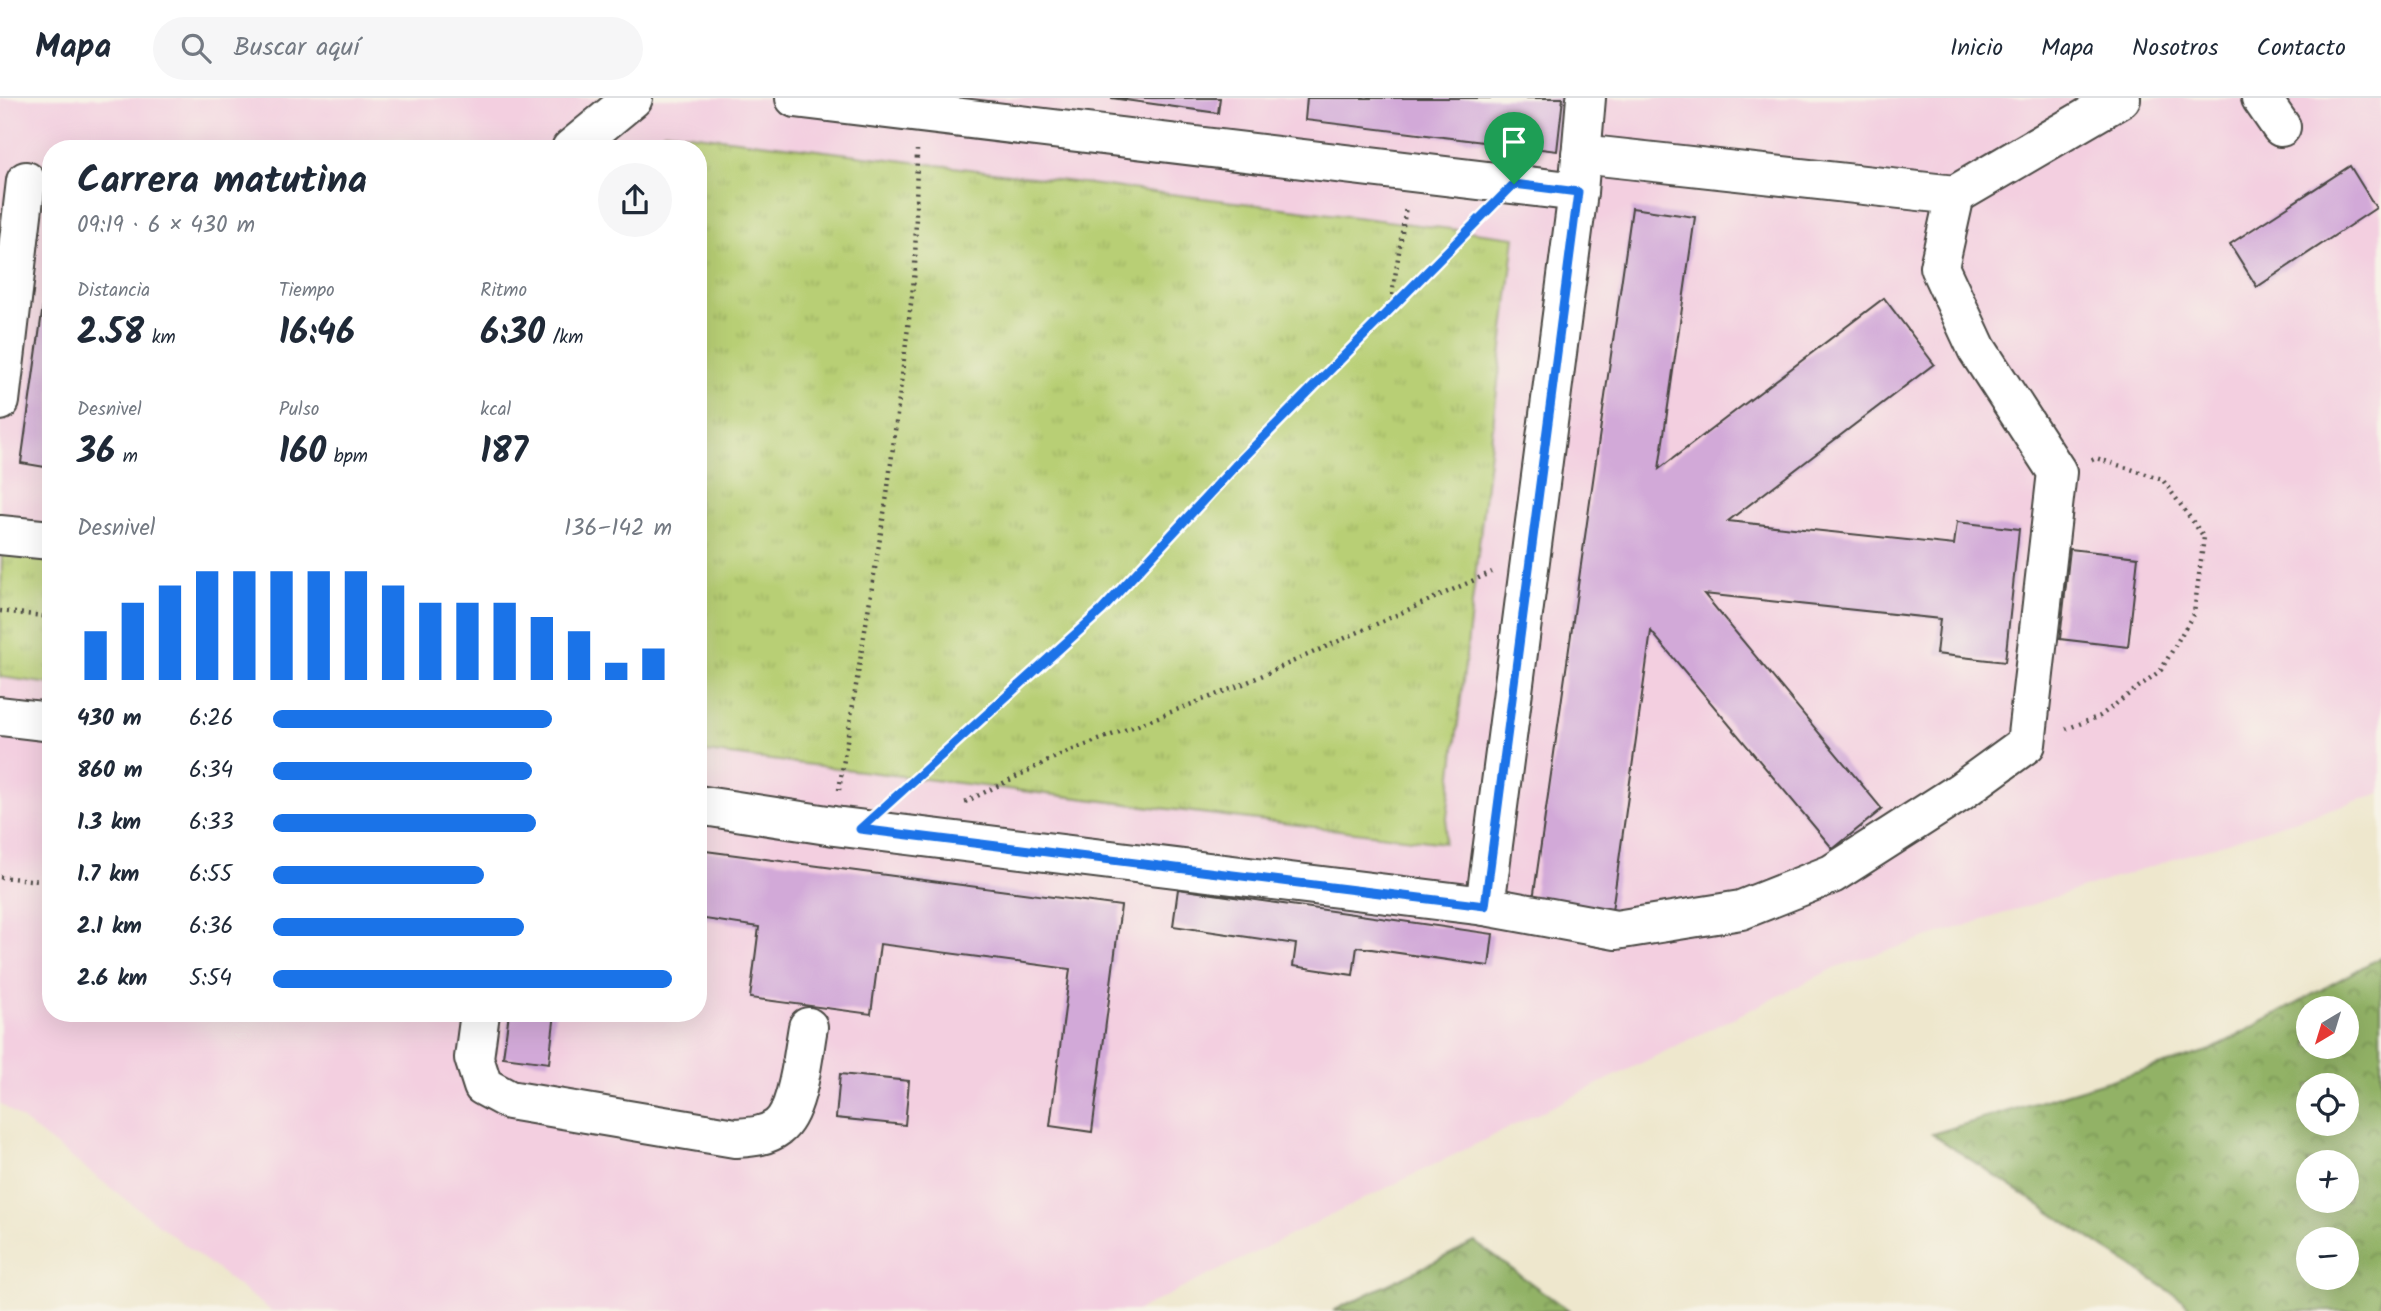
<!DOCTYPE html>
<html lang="es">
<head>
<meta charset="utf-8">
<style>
  :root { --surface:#fff; --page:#f6f6f7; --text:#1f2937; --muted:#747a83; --line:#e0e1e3; --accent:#1a73e8 }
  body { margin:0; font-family:Kalam,sans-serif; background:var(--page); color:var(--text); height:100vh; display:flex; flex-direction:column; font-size:26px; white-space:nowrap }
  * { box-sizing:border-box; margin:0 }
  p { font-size:23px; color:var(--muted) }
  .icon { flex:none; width:38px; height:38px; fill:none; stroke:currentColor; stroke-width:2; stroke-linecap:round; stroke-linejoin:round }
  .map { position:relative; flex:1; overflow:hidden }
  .details { position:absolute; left:42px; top:42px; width:665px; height:882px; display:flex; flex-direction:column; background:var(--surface); border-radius:28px; box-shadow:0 7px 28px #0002 }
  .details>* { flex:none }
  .needle { width:46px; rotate:218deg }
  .fabs { position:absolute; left:2296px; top:898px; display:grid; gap:14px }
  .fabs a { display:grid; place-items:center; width:63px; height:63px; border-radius:50%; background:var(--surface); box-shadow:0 7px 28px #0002; font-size:35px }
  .pin { position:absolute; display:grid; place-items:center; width:60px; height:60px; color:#fff; margin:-72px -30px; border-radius:50% 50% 50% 0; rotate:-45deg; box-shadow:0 0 7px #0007 }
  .pin .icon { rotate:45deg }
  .round { display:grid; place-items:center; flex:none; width:74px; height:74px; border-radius:37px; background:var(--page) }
  .headline { display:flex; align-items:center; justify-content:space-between; height:119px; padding:0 35px }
  h1 { font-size:38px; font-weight:700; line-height:52px }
  .stats { display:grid; grid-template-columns:repeat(3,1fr); gap:10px; height:119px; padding:7px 35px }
  .stats div { display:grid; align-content:center }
  .stats b { font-size:35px; font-weight:700 }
  .stats small { font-size:19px; font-weight:400 }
  .stats p { font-size:19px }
  .chart { height:196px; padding:14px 35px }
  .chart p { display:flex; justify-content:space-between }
  .chart svg { width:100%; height:126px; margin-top:7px; stroke:var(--accent); stroke-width:6 }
  ul { padding:0 35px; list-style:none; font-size:23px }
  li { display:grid; grid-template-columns:112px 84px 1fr; align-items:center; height:52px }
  li i { height:18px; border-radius:9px; background:var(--accent) }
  header { display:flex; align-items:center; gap:42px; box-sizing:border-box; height:98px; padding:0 35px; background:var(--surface); border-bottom:2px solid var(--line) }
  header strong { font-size:33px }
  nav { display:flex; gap:38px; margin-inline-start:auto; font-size:24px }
  .search { width:490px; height:63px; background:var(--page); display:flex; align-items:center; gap:18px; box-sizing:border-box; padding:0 24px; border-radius:38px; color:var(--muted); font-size:26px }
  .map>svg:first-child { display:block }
</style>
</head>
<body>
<header>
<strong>Mapa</strong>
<div class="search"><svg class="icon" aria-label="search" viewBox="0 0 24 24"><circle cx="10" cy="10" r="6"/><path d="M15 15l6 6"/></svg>Buscar aquí</div>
<nav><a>Inicio</a><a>Mapa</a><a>Nosotros</a><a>Contacto</a></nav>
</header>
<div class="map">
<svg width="2381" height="1213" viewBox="0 0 2381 1213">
  <defs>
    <pattern id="grass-tufts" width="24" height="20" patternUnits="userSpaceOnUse" patternTransform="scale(1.75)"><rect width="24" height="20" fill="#b8cf74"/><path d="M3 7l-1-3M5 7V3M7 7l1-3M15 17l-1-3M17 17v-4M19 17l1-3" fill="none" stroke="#9eb265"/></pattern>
    <pattern id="forest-crowns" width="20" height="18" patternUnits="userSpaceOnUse" patternTransform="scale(1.75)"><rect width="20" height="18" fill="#92b266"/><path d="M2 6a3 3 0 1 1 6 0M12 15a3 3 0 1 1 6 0" fill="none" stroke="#779154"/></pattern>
  </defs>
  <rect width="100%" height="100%" fill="#f7f3e8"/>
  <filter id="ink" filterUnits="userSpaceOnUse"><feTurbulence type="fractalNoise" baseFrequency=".0143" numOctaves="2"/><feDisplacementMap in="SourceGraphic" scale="14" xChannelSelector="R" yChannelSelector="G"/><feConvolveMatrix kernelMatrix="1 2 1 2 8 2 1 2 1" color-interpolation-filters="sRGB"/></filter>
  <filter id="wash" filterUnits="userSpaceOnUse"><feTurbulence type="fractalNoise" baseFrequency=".00686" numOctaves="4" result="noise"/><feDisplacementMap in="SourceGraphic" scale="28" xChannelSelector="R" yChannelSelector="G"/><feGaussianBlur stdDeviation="1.57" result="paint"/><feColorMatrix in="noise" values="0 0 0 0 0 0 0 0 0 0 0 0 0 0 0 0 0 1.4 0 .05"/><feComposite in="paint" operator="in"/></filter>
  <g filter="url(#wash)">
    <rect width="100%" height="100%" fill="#eee7cd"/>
    <path fill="#f3cfe0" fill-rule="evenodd" d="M0,0H2381V695L1839,868L1136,1213H271L0,1005ZM51,51H698V915H51Z"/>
    <g fill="url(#grass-tufts)" stroke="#727d50" stroke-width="2">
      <polygon points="664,33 1515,139 1444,745 698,653 698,51 647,51"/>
      <polygon points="2,450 51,456 51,586 0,579"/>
    </g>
    <g fill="url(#forest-crowns)" stroke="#5e6e48" stroke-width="2" fill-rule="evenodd">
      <path d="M2381,859V1213H2192L2183,1202L1932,1036L2211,952ZM2308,910H2347V948H2308ZM2308,987H2347V1026H2308ZM2308,1064H2347V1102H2308ZM2308,1141H2347V1180H2308Z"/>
      <polygon points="1475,1144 1569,1213 1333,1213"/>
    </g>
    <g id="blocks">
      <g fill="#d2a9d8">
        <polygon points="1111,0 1220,0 1218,15"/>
        <polygon points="1307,0 1563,0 1557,53 1305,22"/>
        <polygon points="2350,68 2376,110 2257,189 2230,146"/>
        <polygon points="1632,110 1695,119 1659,371 1884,200 1934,266 1728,423 1954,447 1957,424 2019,431 2005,564 1936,556 1940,521 1704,496 1882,711 1833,751 1651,533 1611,820 1532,809"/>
        <polygon points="46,186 51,186 51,370 21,365"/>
        <polygon points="2070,451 2138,459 2128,549 2060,541"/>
        <polygon points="698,752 1121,808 1092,1034 1050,1028 1070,871 880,846 871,916 750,900 759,829 698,820"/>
        <polygon points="1178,791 1493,836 1489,868 1357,849 1353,877 1293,868 1296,846 1173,828"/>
        <polygon points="509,915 555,915 549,965 503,959"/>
        <polygon points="840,976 909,983 905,1027 836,1020"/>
      </g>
    </g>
  </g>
  <g filter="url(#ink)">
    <use href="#blocks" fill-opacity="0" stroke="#484743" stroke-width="2"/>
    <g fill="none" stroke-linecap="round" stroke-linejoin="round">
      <defs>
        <g id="minor">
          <polyline points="795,0 1578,94"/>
          <polyline points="2261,0 2281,29"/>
          <polyline points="571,51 633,0"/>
          <polyline points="1581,56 1955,97 2121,0"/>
          <polyline points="0,303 26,83"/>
          <polyline points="0,437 51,442"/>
          <polyline points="0,618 51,624"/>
          <polyline points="698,707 834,728 1485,808 1578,94 1586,0"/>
          <polyline points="1485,808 1616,832 1741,812 1832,776 1960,694 2026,646 2057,374 1977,251 1939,169 1955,97"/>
          <path d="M480,915L474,960L483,988L509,1002L735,1040C749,1039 765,1039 778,1029C799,1013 803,955 808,929"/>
        </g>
      </defs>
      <use href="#minor" stroke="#484743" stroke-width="42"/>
      <g stroke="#484743" stroke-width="4.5" stroke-dasharray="2 5" stroke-linecap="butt">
        <polyline points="1390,211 1406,109"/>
        <polyline points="0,513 51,519"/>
        <polyline points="2066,631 2100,618 2161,572 2194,515 2204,439 2162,381 2096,360 2092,362"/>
        <polyline points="839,692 887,397 915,173 917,52"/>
        <polyline points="897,697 1102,512 1235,368 1480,120"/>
        <polyline points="965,704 1060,657 1241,587 1492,474"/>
        <polyline points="0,779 51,784"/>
      </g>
      <use href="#minor" stroke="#fff" stroke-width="38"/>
    </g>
  </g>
  <g fill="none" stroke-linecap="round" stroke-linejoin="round" filter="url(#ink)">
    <defs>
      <polygon id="route" points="1514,86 1578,94 1485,808 860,731 1102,512 1235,368"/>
    </defs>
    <use href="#route" stroke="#fff" stroke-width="14"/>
    <use href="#route" stroke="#1a73e8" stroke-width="9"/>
  </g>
</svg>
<div class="fabs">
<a><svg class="needle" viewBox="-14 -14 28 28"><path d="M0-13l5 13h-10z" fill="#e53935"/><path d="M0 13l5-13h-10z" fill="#747a83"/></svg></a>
<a><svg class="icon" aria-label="locate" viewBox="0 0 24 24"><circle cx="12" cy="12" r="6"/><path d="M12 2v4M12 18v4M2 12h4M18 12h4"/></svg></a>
<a>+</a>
<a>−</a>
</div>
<div class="pin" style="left:1514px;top:86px;background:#1e9e55"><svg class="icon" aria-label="arrive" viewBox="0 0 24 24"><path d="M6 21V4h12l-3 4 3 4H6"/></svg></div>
<section class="details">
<div class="headline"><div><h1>Carrera matutina</h1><p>09:19 · 6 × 430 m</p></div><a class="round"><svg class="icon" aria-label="share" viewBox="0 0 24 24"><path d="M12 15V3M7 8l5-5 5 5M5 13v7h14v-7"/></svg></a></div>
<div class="stats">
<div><p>Distancia</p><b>2.58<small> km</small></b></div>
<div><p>Tiempo</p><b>16:46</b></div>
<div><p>Ritmo</p><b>6:30<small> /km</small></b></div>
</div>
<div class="stats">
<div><p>Desnivel</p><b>36<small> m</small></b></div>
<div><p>Pulso</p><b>160<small> bpm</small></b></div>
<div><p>kcal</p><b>187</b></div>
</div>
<div class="chart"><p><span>Desnivel</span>136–142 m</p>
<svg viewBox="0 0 160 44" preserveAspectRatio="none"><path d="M5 44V27M15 44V17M25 44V11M35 44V6M45 44V6M55 44V6M65 44V6M75 44V6M85 44V11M95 44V17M105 44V17M115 44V17M125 44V22M135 44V27M145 44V38M155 44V33"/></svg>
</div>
<ul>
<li><b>430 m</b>6:26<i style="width:70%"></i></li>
<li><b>860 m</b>6:34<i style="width:65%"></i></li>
<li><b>1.3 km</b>6:33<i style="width:66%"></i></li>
<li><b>1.7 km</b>6:55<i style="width:53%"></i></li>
<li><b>2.1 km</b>6:36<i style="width:63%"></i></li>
<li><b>2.6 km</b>5:54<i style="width:100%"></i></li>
</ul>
</section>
</div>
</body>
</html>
